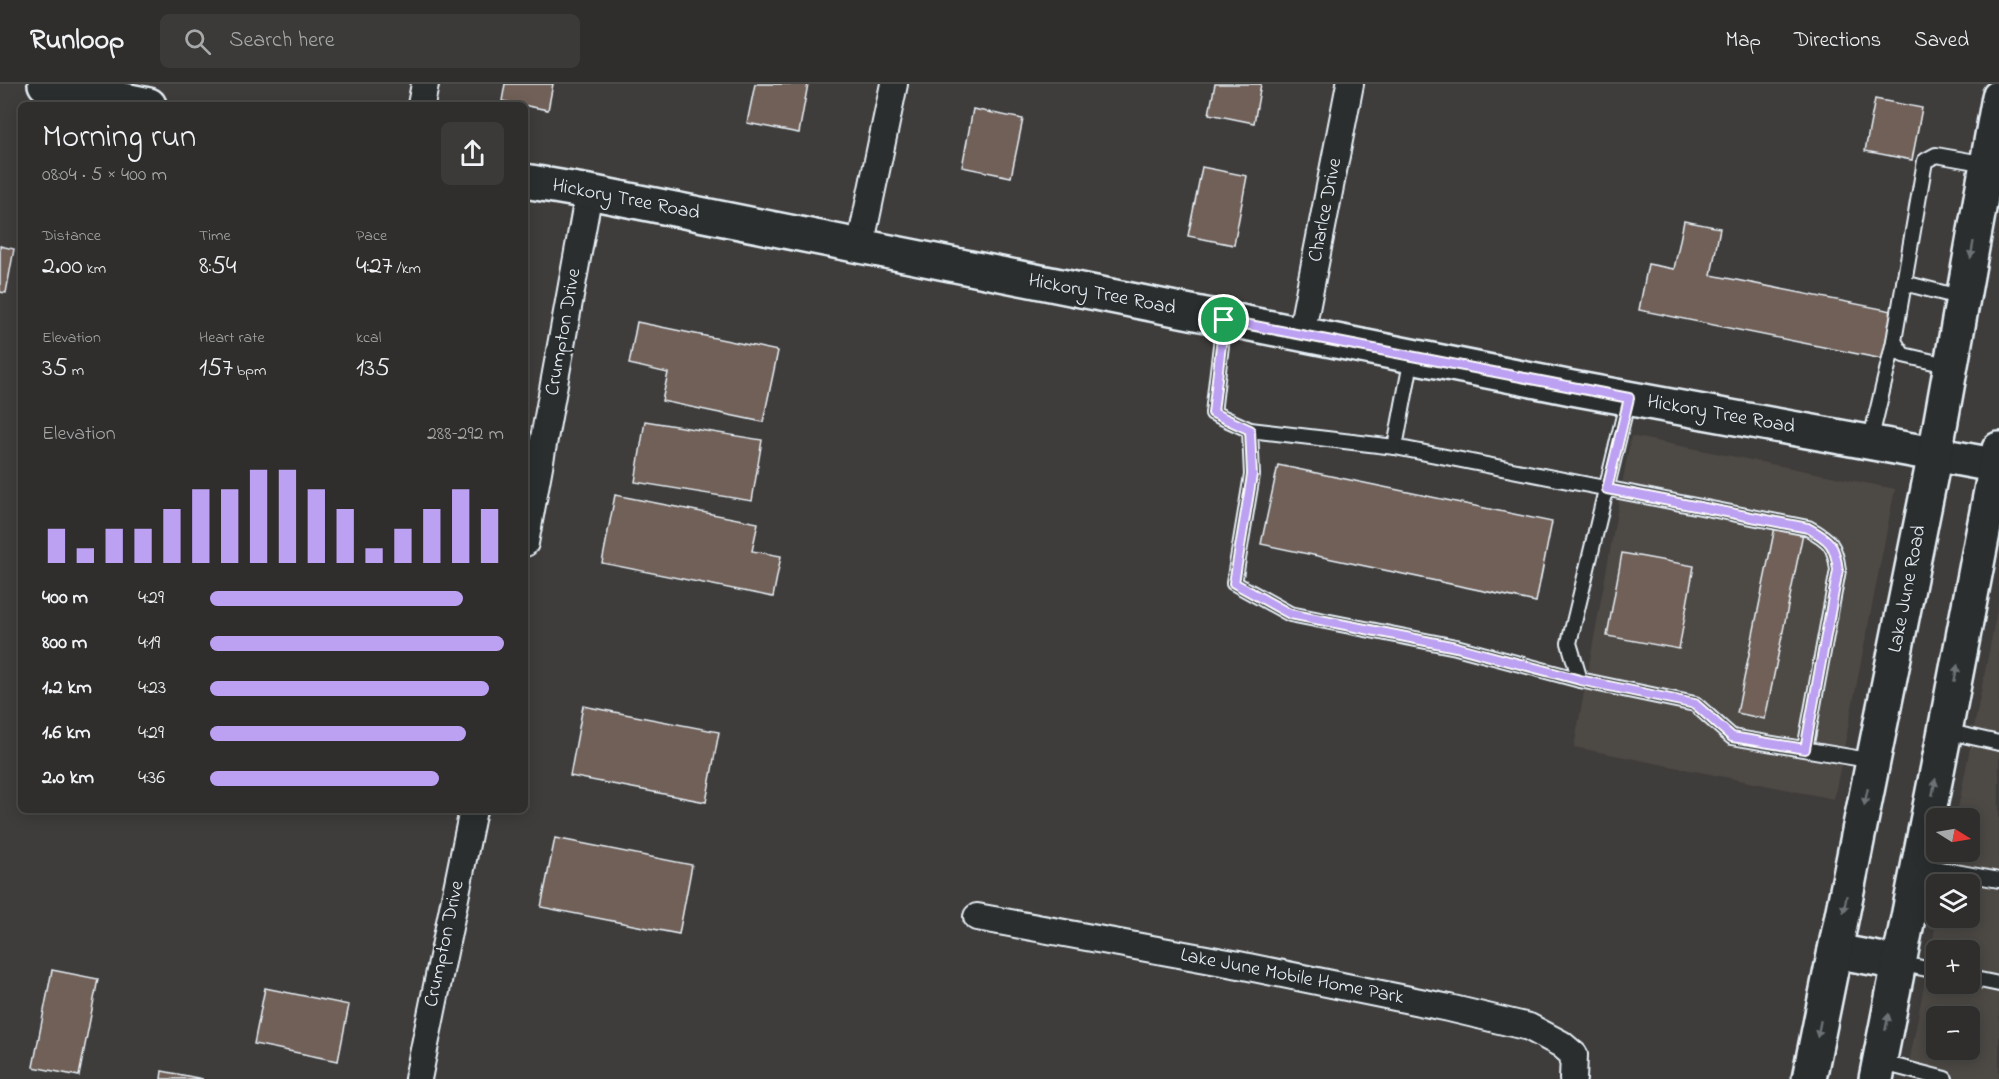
<!DOCTYPE html>
<html lang="en">
<head>
<meta charset="utf-8">
<style>
  :root { --surface:#2f2e2c; --page:#3b3a38; --text:#f1f3f6; --muted:#a7a8a9; --line:#4a4a48; --accent:#bca0f2 }
  body { margin:0; font-family:"Indie Flower",sans-serif; background:var(--page); color:var(--text); height:100vh; display:flex; flex-direction:column; font-size:22px; white-space:nowrap }
  * { box-sizing:border-box; margin:0 }
  p { font-size:20px; color:var(--muted) }
  .icon { flex:none; width:33px; height:33px; fill:none; stroke:currentColor; stroke-width:2; stroke-linecap:round; stroke-linejoin:round }
  .map { position:relative; flex:1; overflow:hidden }
  .sheet { position:absolute; left:18px; top:18px; width:510px; height:711px; display:flex; flex-direction:column; background:var(--surface); border-radius:9px; box-shadow:0 3px 15px #0003,0 0 0 2px var(--line) }
  .sheet>* { flex:none }
  .needle { width:39px; rotate:101deg }
  .controls { position:absolute; left:1926px; top:724px; display:grid; gap:12px }
  .controls a { display:grid; place-items:center; width:54px; height:54px; border-radius:9px; background:var(--surface); box-shadow:0 3px 15px #0003,0 0 0 2px var(--line); font-size:30px }
  .pin { position:absolute; display:grid; place-items:center; width:51px; height:51px; color:#fff; margin:-26px; border:3px solid #fff; border-radius:50%; box-shadow:0 2px 6px #0007 }
  .round { display:grid; place-items:center; flex:none; width:63px; height:63px; border-radius:9px; background:var(--page) }
  .overview { display:flex; align-items:center; justify-content:space-between; height:102px; padding:0 24px }
  h1 { font-size:33px; font-weight:600; line-height:45px }
  .figures { display:grid; grid-template-columns:repeat(3,1fr); gap:9px; height:102px; padding:6px 24px }
  .figures div { display:grid; align-content:center }
  .figures b { font-size:26px; font-weight:600 }
  .figures small { font-size:16px; font-weight:400 }
  .figures p { font-size:16px }
  .chart { height:168px; padding:12px 24px }
  .chart p { display:flex; justify-content:space-between }
  .chart svg { width:100%; height:108px; margin-top:6px; stroke:var(--accent); stroke-width:6 }
  ul { padding:0 24px; list-style:none; font-size:20px }
  li { display:grid; grid-template-columns:96px 72px 1fr; align-items:center; height:45px }
  li i { height:15px; border-radius:8px; background:var(--accent) }
  header { display:flex; align-items:center; gap:36px; box-sizing:border-box; height:84px; padding:0 30px; background:var(--surface); border-bottom:2px solid var(--line) }
  header strong { font-size:28px }
  nav { display:flex; gap:33px; margin-inline-start:auto; font-size:21px }
  .search { width:420px; height:54px; background:var(--page); display:flex; align-items:center; gap:15px; box-sizing:border-box; padding:0 21px; border-radius:9px; color:var(--muted); font-size:22px }
  .map>svg:first-child { display:block }
</style>
</head>
<body>
<header>
<strong>Runloop</strong>
<div class="search"><svg class="icon" aria-label="search" viewBox="0 0 24 24"><circle cx="10" cy="10" r="6"/><path d="M15 15l6 6"/></svg>Search here</div>
<nav><a>Map</a><a>Directions</a><a>Saved</a></nav>
</header>
<div class="map">
<svg width="1999" height="995" viewBox="0 0 1999 995">
  <rect width="100%" height="100%" fill="#3f3d3b"/>
  <filter id="ink" filterUnits="userSpaceOnUse"><feTurbulence type="fractalNoise" baseFrequency=".0167" numOctaves="2"/><feDisplacementMap in="SourceGraphic" scale="12" xChannelSelector="R" yChannelSelector="G"/><feConvolveMatrix kernelMatrix="1 2 1 2 8 2 1 2 1" color-interpolation-filters="sRGB"/></filter>
  <g filter="url(#ink)">
    <g fill="#4e4844" fill-rule="evenodd">
      <polygon points="1631,352 1895,405 1834,715 1574,663"/>
      <path d="M1999,516V995H1906L1937,834H1970V801H1943L1950,768H1970V735H1956ZM1936,867H1970V900H1936ZM1936,933H1970V966H1936Z"/>
    </g>
    <g fill="#716159" stroke="#e8f1f8" stroke-width="1.5">
      <polygon points="505,0 553,0 548,26 502,17"/>
      <polygon points="755,0 808,0 799,49 747,39"/>
      <polygon points="1215,0 1261,0 1254,39 1209,30"/>
      <polygon points="1875,15 1922,24 1912,76 1865,67"/>
      <polygon points="973,25 1023,35 1011,93 962,83"/>
      <polygon points="1202,83 1247,92 1234,161 1188,152"/>
      <polygon points="1684,137 1720,144 1711,191 1892,227 1883,275 1639,226 1648,180 1674,185"/>
      <polygon points="0,162 14,165 6,209 0,208"/>
      <polygon points="637,238 778,267 763,338 662,317 668,289 629,280"/>
      <polygon points="645,337 762,356 752,417 635,398"/>
      <polygon points="1278,381 1552,438 1536,518 1261,460"/>
      <polygon points="615,411 758,439 752,467 781,472 773,513 602,479"/>
      <polygon points="1775,443 1803,449 1765,635 1737,629"/>
      <polygon points="1622,469 1694,482 1679,565 1607,552"/>
      <polygon points="583,622 719,648 706,718 570,692"/>
      <polygon points="555,754 692,781 679,850 541,823"/>
      <polygon points="52,886 98,895 79,992 33,983"/>
      <polygon points="265,904 349,921 338,977 254,960"/>
      <polygon points="162,987 203,995 161,995"/>
    </g>
    <g fill="none" stroke-linecap="round" stroke-linejoin="round">
      <defs>
        <g id="service">
          <polyline points="1904,199 1963,214"/>
          <polyline points="1224,236 1213,329 1250,346 1252,391 1234,499 1290,530 1456,563 1580,596"/>
          <path d="M1412,273L1395,363L1808,444C1830,456 1835,461 1838,486L1805,665"/>
          <polyline points="1951,282 1903,271 1894,257 1925,77 1936,71 1987,80"/>
          <polyline points="1628,315 1569,559 1580,596 1695,620 1732,653 1874,677"/>
          <polyline points="1250,346 1395,363"/>
          <polyline points="1870,358 1894,257"/>
          <polyline points="1945,647 1999,659"/>
          <polyline points="1918,781 1999,796"/>
          <polyline points="1899,879 1936,887"/>
          <polyline points="1970,894 1999,900"/>
          <polyline points="1879,978 1945,995"/>
        </g>
        <g id="minor">
          <polyline points="421,21 425,0"/>
          <polyline points="860,163 894,0"/>
          <polyline points="1301,251 1350,0"/>
          <polyline points="525,459 589,108"/>
          <polyline points="977,833 1239,881 1449,924 1529,943 1561,960 1574,971 1573,995"/>
          <polyline points="418,995 473,726"/>
        </g>
        <g id="tertiary">
          <polyline points="45,0 149,21"/>
          <polyline points="525,97 589,108 1572,304 1999,382"/>
        </g>
        <g id="secondary">
          <polyline points="1835,867 1899,879"/>
          <polyline points="1809,995 1935,370 1999,13"/>
          <polyline points="1876,995 1945,647 1999,365"/>
        </g>
      </defs>
      <use href="#service" stroke="#e8f1f8" stroke-width="18"/>
      <use href="#minor" stroke="#e8f1f8" stroke-width="30"/>
      <use href="#tertiary" stroke="#e8f1f8" stroke-width="38"/>
      <use href="#secondary" stroke="#e8f1f8" stroke-width="38"/>
      <use href="#service" stroke="#2a2d2e" stroke-width="14"/>
      <use href="#minor" stroke="#2a2d2e" stroke-width="26"/>
      <use href="#tertiary" stroke="#2a2d2e" stroke-width="33"/>
      <use href="#secondary" stroke="#2a2d2e" stroke-width="33"/>
    </g>
    <defs><path id="oneway-solid" d="M-6-.8H1V-3.2L6.5 0L1 3.2V.8H-6Z" transform="scale(1.5)"/></defs>
    <g fill="#6c7275">
      <use href="#oneway-solid" transform="translate(1972 166) rotate(100)"/>
      <use href="#oneway-solid" transform="translate(1956 589) rotate(-79)"/>
      <use href="#oneway-solid" transform="translate(1934 703) rotate(-79)"/>
      <use href="#oneway-solid" transform="translate(1866 713) rotate(102)"/>
      <use href="#oneway-solid" transform="translate(1845 820) rotate(101)"/>
      <use href="#oneway-solid" transform="translate(1887 938) rotate(-79)"/>
      <use href="#oneway-solid" transform="translate(1819 945) rotate(101)"/>
    </g>
  </g>
  <g fill="none" stroke-linecap="round" stroke-linejoin="round" filter="url(#ink)">
    <defs>
      <path id="route" d="M1224,236L1629,314L1607,405L1808,444C1830,456 1835,461 1838,486L1805,665L1732,653L1695,620L1580,596L1456,563L1290,530L1234,499L1252,391L1250,346L1213,329Z"/>
    </defs>
    <use href="#route" stroke="#fff" stroke-width="12"/>
    <use href="#route" stroke="#bca0f2" stroke-width="8"/>
  </g>
  <g text-anchor="middle" dominant-baseline="central" stroke-width="4.5" stroke-linejoin="round" paint-order="stroke">
    <g font-size="20" fill="#e8f1f8" stroke="#2a2d2e">
      <text transform="translate(626 116) rotate(11)">Hickory Tree Road</text>
      <text transform="translate(1326 126) rotate(-79)">Charlce Drive</text>
      <text transform="translate(1102 211) rotate(11)">Hickory Tree Road</text>
      <text transform="translate(564 248) rotate(-80)">Crumpton Drive</text>
      <text transform="translate(1721 331) rotate(10)">Hickory Tree Road</text>
      <text transform="translate(1908 505) rotate(-79)">Lake June Road</text>
      <text transform="translate(445 860) rotate(-78)">Crumpton Drive</text>
      <text transform="translate(1292 893) rotate(11)">Lake June Mobile Home Park</text>
    </g>
  </g>
</svg>
<div class="controls">
<a><svg class="needle" viewBox="-14 -14 28 28"><path d="M0-13l5 13h-10z" fill="#e53935"/><path d="M0 13l5-13h-10z" fill="#a7a8a9"/></svg></a>
<a><svg class="icon" aria-label="layers" viewBox="0 0 24 24"><path d="M12 4l9 5-9 5-9-5zM3 14l9 5 9-5"/></svg></a>
<a>+</a>
<a>−</a>
</div>
<div class="pin" style="left:1224px;top:236px;background:#1e9e55"><svg class="icon" aria-label="arrive" viewBox="0 0 24 24"><path d="M6 21V4h12l-3 4 3 4H6"/></svg></div>
<section class="sheet">
<div class="overview"><div><h1>Morning run</h1><p>08:04 · 5 × 400 m</p></div><a class="round"><svg class="icon" aria-label="share" viewBox="0 0 24 24"><path d="M12 15V3M7 8l5-5 5 5M5 13v7h14v-7"/></svg></a></div>
<div class="figures">
<div><p>Distance</p><b>2.00<small> km</small></b></div>
<div><p>Time</p><b>8:54</b></div>
<div><p>Pace</p><b>4:27<small> /km</small></b></div>
</div>
<div class="figures">
<div><p>Elevation</p><b>35<small> m</small></b></div>
<div><p>Heart rate</p><b>157<small> bpm</small></b></div>
<div><p>kcal</p><b>135</b></div>
</div>
<div class="chart"><p><span>Elevation</span>288–292 m</p>
<svg viewBox="0 0 160 44" preserveAspectRatio="none"><path d="M5 44V30M15 44V38M25 44V30M35 44V30M45 44V22M55 44V14M65 44V14M75 44V6M85 44V6M95 44V14M105 44V22M115 44V38M125 44V30M135 44V22M145 44V14M155 44V22"/></svg>
</div>
<ul>
<li><b>400 m</b>4:29<i style="width:86%"></i></li>
<li><b>800 m</b>4:19<i style="width:100%"></i></li>
<li><b>1.2 km</b>4:23<i style="width:95%"></i></li>
<li><b>1.6 km</b>4:29<i style="width:87%"></i></li>
<li><b>2.0 km</b>4:36<i style="width:78%"></i></li>
</ul>
</section>
</div>
</body>
</html>
